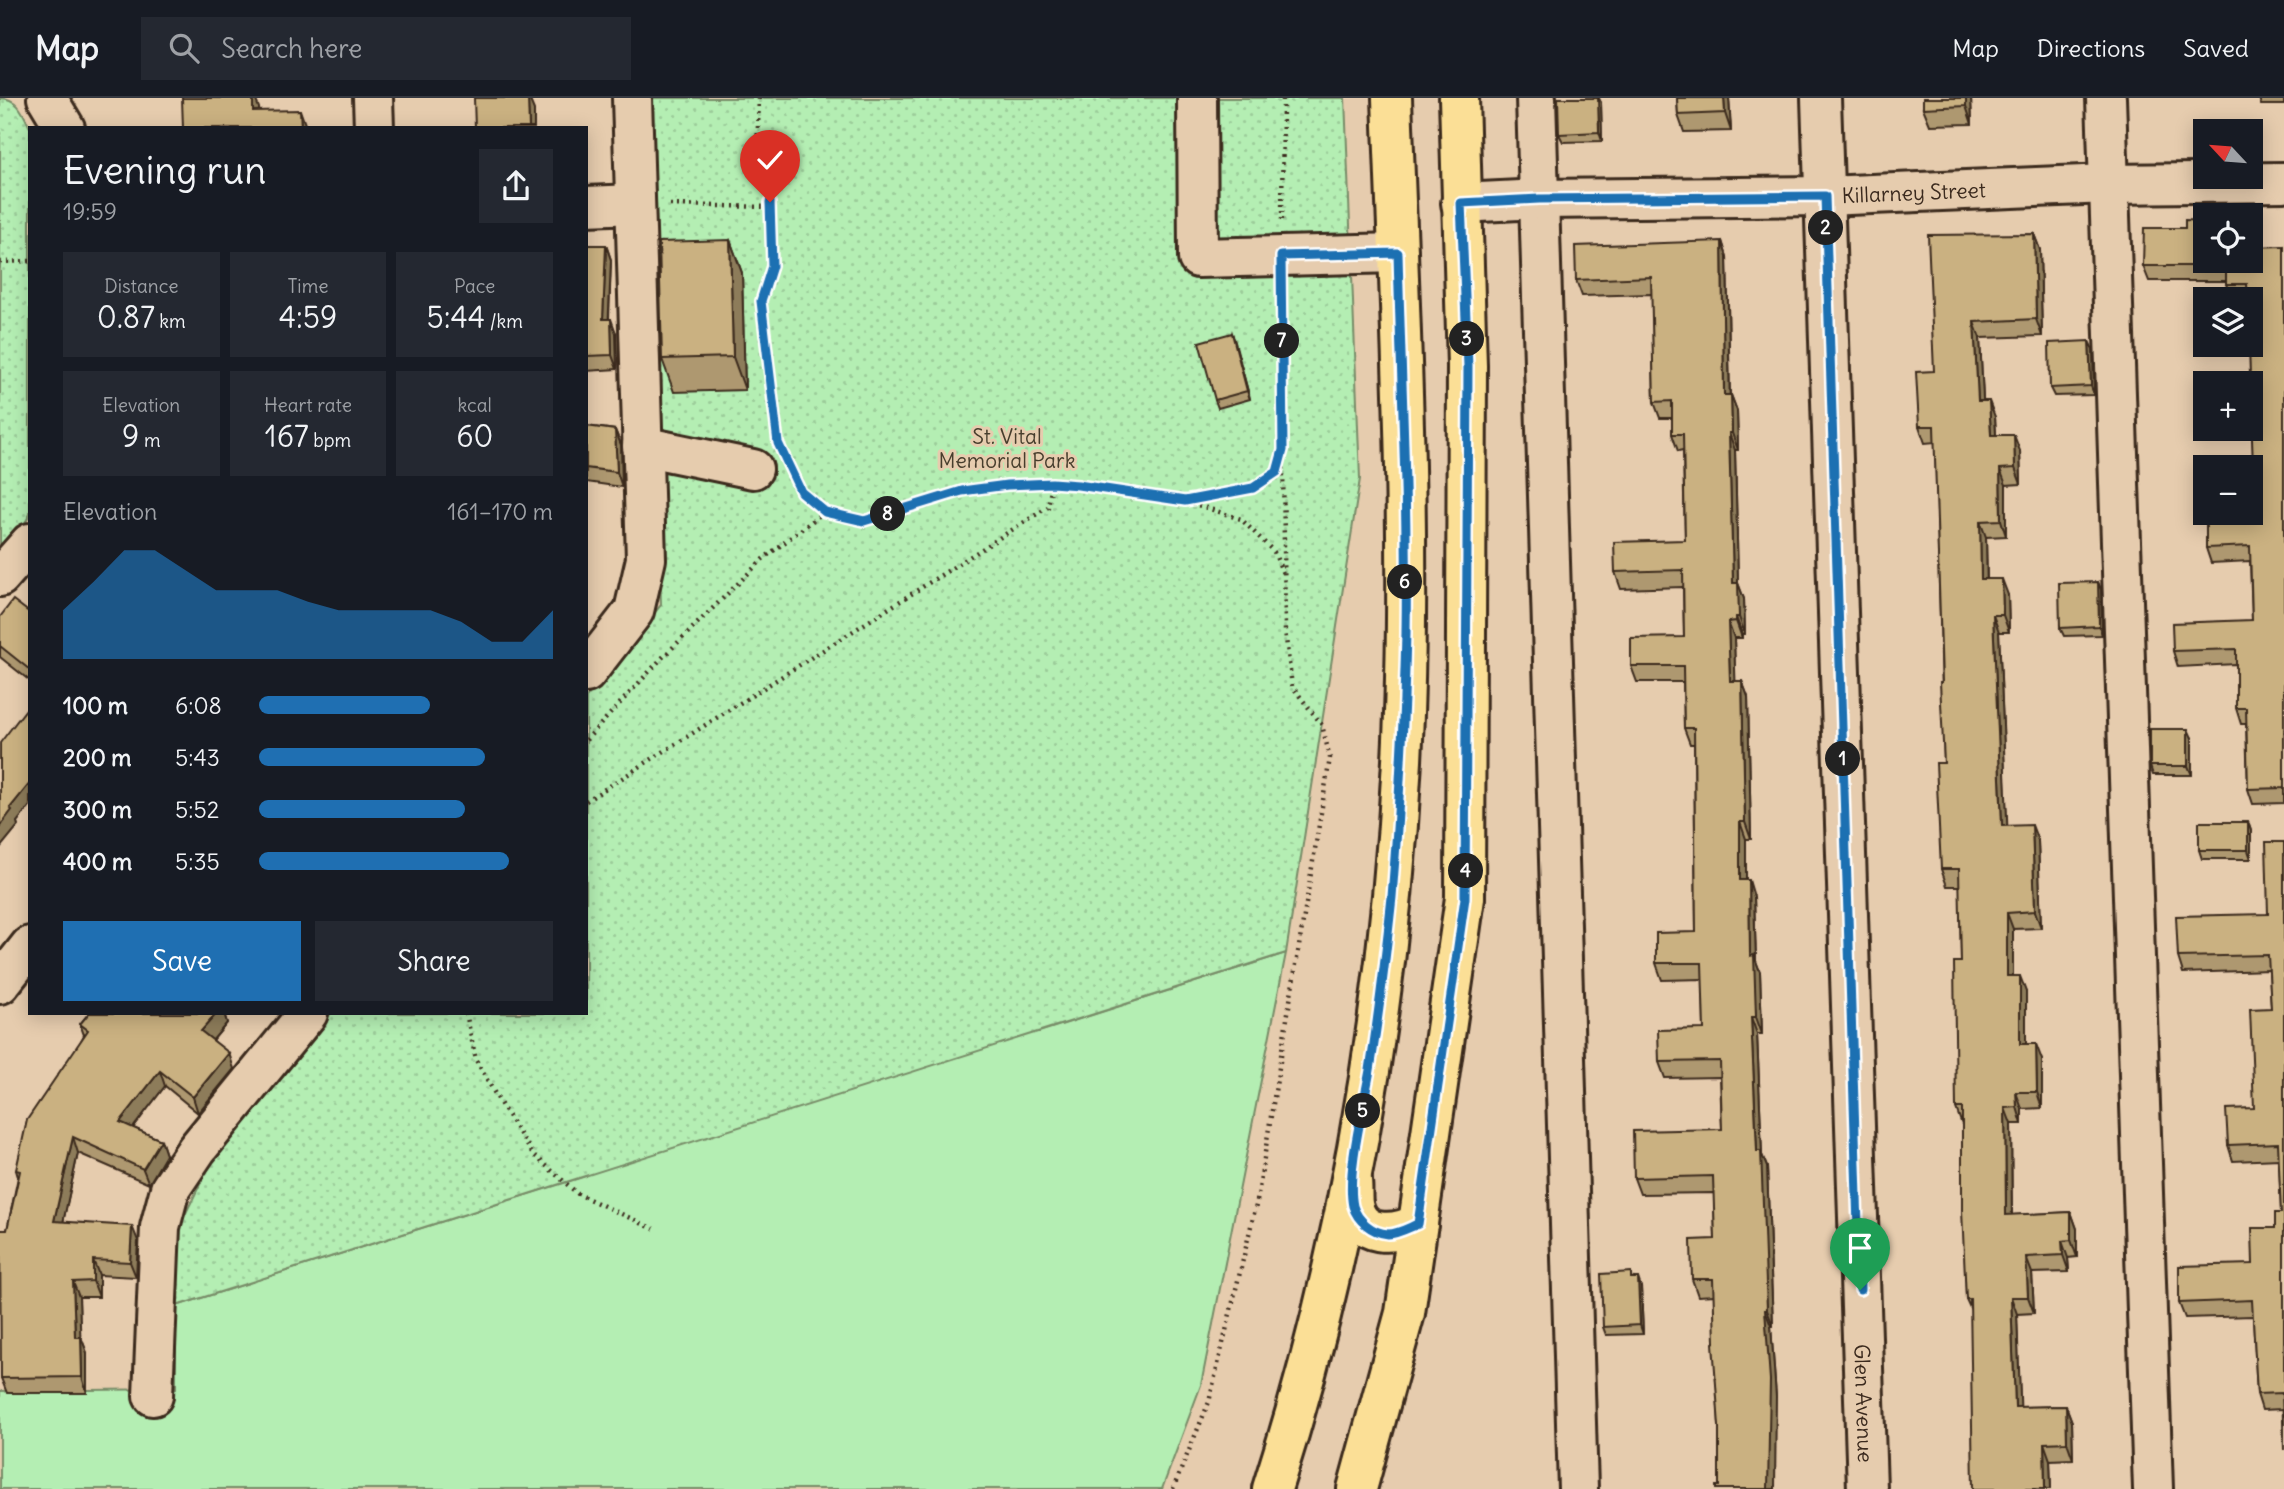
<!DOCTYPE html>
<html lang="en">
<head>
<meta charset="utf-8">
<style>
  :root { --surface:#171b24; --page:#242831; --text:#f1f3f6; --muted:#9ea1a6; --line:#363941; --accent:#1f6fb2 }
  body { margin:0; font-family:Delius,sans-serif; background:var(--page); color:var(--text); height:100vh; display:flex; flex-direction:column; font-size:26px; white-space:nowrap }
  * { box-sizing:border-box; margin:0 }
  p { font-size:23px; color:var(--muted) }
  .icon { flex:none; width:38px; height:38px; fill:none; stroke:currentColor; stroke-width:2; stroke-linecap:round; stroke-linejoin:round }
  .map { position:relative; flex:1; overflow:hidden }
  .side { position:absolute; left:28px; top:28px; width:560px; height:889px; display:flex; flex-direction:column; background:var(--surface); border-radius:0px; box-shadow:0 4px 18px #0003 }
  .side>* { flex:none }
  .needle { width:46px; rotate:296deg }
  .tools { position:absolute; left:2193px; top:21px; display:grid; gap:14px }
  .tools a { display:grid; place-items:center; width:70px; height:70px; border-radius:0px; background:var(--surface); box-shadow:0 4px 18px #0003; font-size:35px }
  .pin { position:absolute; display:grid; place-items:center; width:60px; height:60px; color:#fff; margin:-72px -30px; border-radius:50% 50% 50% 0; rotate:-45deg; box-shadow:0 0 7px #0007 }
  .pin .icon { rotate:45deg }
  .km { position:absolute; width:35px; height:35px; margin:-18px; border-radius:50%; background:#222; color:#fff; font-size:19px; line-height:35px; text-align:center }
  .round { display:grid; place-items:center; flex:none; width:74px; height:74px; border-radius:0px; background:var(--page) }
  .summary { display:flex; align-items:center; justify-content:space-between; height:119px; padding:0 35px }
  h1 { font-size:38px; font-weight:600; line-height:52px }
  .metrics { display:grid; grid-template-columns:repeat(3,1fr); gap:10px; height:119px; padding:7px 35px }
  .metrics div { display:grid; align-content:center; border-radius:0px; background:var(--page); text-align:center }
  .metrics b { font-size:30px; font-weight:600 }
  .metrics small { font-size:19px; font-weight:400 }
  .metrics p { font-size:19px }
  .chart { height:196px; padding:14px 35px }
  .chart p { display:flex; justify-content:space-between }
  .chart svg { width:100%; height:126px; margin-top:7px; fill:var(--accent); opacity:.7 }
  .button { display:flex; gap:14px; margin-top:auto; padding:14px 35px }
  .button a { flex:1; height:80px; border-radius:0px; background:var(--accent); color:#fff; font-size:28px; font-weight:600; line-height:80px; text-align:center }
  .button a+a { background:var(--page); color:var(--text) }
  ul { padding:0 35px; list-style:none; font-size:23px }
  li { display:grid; grid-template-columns:112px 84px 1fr; align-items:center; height:52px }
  li i { height:18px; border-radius:9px; background:var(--accent) }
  header { display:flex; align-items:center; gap:42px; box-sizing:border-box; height:98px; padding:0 35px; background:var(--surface); border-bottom:2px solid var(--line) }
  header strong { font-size:33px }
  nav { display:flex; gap:38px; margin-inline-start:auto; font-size:24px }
  .search { width:490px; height:63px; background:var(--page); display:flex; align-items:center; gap:18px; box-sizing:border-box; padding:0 24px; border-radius:0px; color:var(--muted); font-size:26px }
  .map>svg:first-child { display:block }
</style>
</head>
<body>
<header>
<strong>Map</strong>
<div class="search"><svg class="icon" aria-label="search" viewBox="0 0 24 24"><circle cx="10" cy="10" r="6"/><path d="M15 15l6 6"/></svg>Search here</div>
<nav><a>Map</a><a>Directions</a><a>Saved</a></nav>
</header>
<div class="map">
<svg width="2284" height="1391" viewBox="0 0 2284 1391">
  <defs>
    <pattern id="park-dots" width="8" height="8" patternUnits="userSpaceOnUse" patternTransform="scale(1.75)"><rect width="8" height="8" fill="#b4eeb3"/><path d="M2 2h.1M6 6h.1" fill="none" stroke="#9ccc9a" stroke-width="1.8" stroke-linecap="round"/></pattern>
  </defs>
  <rect width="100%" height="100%" fill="#e6ccae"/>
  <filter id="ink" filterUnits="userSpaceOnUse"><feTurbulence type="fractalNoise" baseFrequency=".0143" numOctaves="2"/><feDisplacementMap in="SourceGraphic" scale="14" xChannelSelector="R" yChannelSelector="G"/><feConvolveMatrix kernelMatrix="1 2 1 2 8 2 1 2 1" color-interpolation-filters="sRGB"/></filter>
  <g filter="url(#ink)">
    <polygon fill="#b4eeb3" stroke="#788c68" stroke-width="2" points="1286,855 1201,1287 1162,1391 0,1391 0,1293 176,1291 176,1208 586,1078 586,915 1039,934"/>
    <g fill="url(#park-dots)" stroke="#788c68" stroke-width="2">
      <path d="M0,0C18,0 23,15 30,30V416L20,434L0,457Z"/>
      <polygon points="648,0 1345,0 1360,381 1286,855 176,1208 180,1127 211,1064 331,915 586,915 586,600 661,507"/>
    </g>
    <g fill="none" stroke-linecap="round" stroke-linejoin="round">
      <defs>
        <g id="minor">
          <polyline points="47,0 65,30"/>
          <polyline points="373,0 374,30"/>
          <polyline points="1197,0 1198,160 1398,155"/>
          <polyline points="1536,0 1578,1391"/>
          <path id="s1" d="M1821,0L1867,1391"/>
          <polyline points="2106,0 2153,1391"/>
          <path id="s2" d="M1461,105L1539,101L1825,98L2108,86L2284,84"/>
          <polyline points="586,108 635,106"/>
          <polyline points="642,348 753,371"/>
          <polyline points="0,479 30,445"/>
          <polyline points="586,575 634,513 646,461 632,0"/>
          <polyline points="0,886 30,848"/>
          <polyline points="153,1298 160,1129 170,1091 197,1051 308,915"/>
        </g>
        <g id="major">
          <path d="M1352,1083C1353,1091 1352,1099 1353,1106C1359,1141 1394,1137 1418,1126"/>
          <path d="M1272,1391C1347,1156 1389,909 1402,663C1413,443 1400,221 1392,0"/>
          <polyline points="1357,1391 1405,1215 1465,800 1467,268 1459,0"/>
        </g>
      </defs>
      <use href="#minor" stroke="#3b2a1e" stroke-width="44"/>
      <use href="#major" stroke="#3b2a1e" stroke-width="44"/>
      <g stroke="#3b2a1e" stroke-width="4.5" stroke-dasharray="2 5" stroke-linecap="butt">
        <polyline points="759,0 757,55 770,104 772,168 761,203 778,345"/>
        <polyline points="670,107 770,109"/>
        <polyline points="1282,122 1283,0"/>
        <polyline points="0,164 30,163"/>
        <polyline points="791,372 801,394 825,413 864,423 962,393 1007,387 1078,387 1185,403 1253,390 1277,374 1281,358"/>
        <polyline points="1185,403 1241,421 1274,454 1284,478"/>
        <polyline points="586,642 661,561 763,461 825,413"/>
        <polyline points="586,703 1048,409 1052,385"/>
        <polyline points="466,915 476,962 503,1010 533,1056 578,1096 654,1131"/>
        <polyline points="1173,1391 1209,1304 1257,1103 1330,660 1322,627 1292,588 1285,533 1281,194"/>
      </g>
      <use href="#minor" stroke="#e6ccae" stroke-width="38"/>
      <use href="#major" stroke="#fbdf96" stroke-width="38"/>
    </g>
    <g fill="#ae986f" stroke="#3b2a1e" stroke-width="2">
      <polygon points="1677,0 1729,0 1731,33 1684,34 1678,17"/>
      <polygon points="1971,0 1972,26 1930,27 1923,10"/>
      <polygon points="2259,0 2284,0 2284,7 2261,7"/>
      <polygon points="1601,5 1602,43 1563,44 1559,36"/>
      <polygon points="2034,136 2040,152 2042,238 1980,240 1983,303 1995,319 1996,337 2020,353 2021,386 2006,387 2006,438 1986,439 1987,481 2008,497 2009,534 1999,534 2007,728 2038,743 2041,830 2013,831 2013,878 2026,894 2026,946 2042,962 2042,1010 2022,1011 2022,1026 2011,1026 2012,1117 2071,1114 2077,1131 2077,1159 2068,1160 2069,1174 2032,1175 2034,1215 2017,1216 2020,1309 2066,1308 2072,1324 2073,1361 2050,1362 2051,1391 1966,1201 1962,1027 1956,1010 1961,864 1960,788 1947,788 1941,771 1944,665 1935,344 1925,345 1919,328 1934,273"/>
      <polygon points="730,142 742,175 745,292 674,294 662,261"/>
      <polygon points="1722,143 1727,159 1730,297 1731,297 1737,313 1738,352 1735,352 1738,485 1744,501 1745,536 1742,536 1742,540 1734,540 1735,583 1742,583 1748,599 1751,741 1746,741 1746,782 1754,799 1756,863 1760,874 1762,936 1757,936 1762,1057 1767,1069 1773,1228 1771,1228 1776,1299 1719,1388 1719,1328 1714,1197 1698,1198 1692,1181 1715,1141 1714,1095 1640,1096 1634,1080 1722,1031 1720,979 1665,980 1659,964 1704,931 1703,881 1662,882 1656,865 1696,834 1694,646 1690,646 1684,630 1683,584 1637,584 1631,568 1684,539 1683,489 1621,491 1615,474 1685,442 1683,352 1678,353 1672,336 1672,320 1660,320 1654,304 1652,196 1582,198 1576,182"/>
      <polygon points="586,147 606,147 611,162 609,221 616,235 617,271 586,273"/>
      <polygon points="2284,148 2284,705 2253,706 2248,691 2246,626 2241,626 2236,610 2236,566 2178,569 2173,553 2252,522 2250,463 2211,465 2206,450 2254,402 2250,201 2232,201 2226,186 2226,183 2149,183 2143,168 2205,163"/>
      <polygon points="1232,235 1250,301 1218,310 1215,302"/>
      <polygon points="2093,252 2094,297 2054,298 2050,290"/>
      <polygon points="586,328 615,332 621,347 622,389 586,384"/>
      <polygon points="2098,484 2101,492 2102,537 2064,538 2060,530"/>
      <polygon points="30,515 30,583 0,559 0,519"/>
      <polygon points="2192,640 2192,677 2153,677 2150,668"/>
      <polygon points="2248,724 2251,733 2251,761 2202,761 2199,752"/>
      <polygon points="2284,744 2283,1311 2262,1312 2257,1296 2253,1218 2185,1220 2179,1205 2253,1166 2275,1130 2281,1115 2279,1061 2233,1063 2228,1047 2254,1010 2271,910 2269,872 2183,875 2178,859 2268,816"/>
      <polygon points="89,915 224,915 227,925 213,942 234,971 198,1015 165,988 133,1030 161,1042 166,1057 149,1086 78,1055 63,1124 138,1143 136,1179 99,1177 99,1199 79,1199 80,1239 81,1239 87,1255 87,1295 7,1295 1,1280 7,1132 18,1079 16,1072 84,937 80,926"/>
      <polygon points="1633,1180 1641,1189 1643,1236 1606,1237 1603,1229"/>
    </g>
    <g fill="#8d7c5a" stroke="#3b2a1e" stroke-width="2">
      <polygon points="253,0 255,0 259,10 260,30 253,13"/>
      <polygon points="528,0 529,0 534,12 534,30 529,30"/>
      <polygon points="1598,0 1599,0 1601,5 1602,43 1599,34"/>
      <polygon points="1724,0 1729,0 1731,33 1725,15"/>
      <polygon points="1966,0 1971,0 1972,26 1966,8"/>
      <polygon points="300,12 306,29 306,30 301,30"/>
      <polygon points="2034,136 2040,152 2042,238 2036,221"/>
      <polygon points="730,142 742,175 745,292 733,259"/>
      <polygon points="1722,143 1727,159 1730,313 1724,297"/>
      <polygon points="606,147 611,162 608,236 603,221"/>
      <polygon points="611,221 616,235 617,271 612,257"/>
      <polygon points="1974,224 1980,240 1984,320 1978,303"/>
      <polygon points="1232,235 1235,244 1250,301 1247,293"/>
      <polygon points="2089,243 2093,252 2094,297 2091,288"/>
      <polygon points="1731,297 1737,313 1738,352 1732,335"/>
      <polygon points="1989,303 1995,319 1997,354 1991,337"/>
      <polygon points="615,332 621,347 622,389 617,374"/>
      <polygon points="1729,335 1735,352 1738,485 1744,501 1745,536 1739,519 1733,485"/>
      <polygon points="2014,337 2020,353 2021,386 2015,370"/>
      <polygon points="2000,371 2006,387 2006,438 2001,422"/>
      <polygon points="1980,423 1986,439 1987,498 1981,481"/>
      <polygon points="2002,481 2008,497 2009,534 2003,517"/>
      <polygon points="2098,484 2101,492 2102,537 2099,528"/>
      <polygon points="1993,517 1999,534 2008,744 2002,728"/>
      <polygon points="1736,519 1742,536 1742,540 1736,523"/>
      <polygon points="1728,524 1734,540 1736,600 1730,583"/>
      <polygon points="1742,583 1748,599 1751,741 1745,724"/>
      <polygon points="2188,631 2192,640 2192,677 2188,668"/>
      <polygon points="30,685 30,708 17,724 18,728 0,750 0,728 10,710"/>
      <polygon points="1740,724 1746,741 1746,799 1740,782"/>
      <polygon points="2248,724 2251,733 2251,761 2248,752"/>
      <polygon points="2032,727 2038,743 2041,830 2035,813"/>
      <polygon points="1749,782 1754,799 1756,863 1760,874 1762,936 1756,919 1750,858"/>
      <polygon points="2007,815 2013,831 2013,895 2007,878"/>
      <polygon points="2020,878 2026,894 2026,963 2020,946"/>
      <polygon points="217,915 224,915 227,925 207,949 201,933"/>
      <polygon points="1751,919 1757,936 1762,1057 1767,1069 1773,1228 1767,1212 1757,1053"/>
      <polygon points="2036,946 2042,962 2042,1010 2037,994"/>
      <polygon points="229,955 234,971 198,1015 193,999"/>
      <polygon points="160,973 165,988 126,1039 120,1024"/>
      <polygon points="2016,994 2022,1011 2022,1026 2017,1009"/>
      <polygon points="2005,1010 2011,1026 2012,1134 2006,1117"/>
      <polygon points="73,1039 78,1055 60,1139 54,1123"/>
      <polygon points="161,1042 166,1057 149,1086 143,1071"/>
      <polygon points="2071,1114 2077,1131 2077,1159 2071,1142"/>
      <polygon points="132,1128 138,1143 136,1179 130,1164"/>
      <polygon points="2062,1143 2068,1160 2069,1174 2063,1157"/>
      <polygon points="2026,1159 2032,1175 2034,1215 2028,1199"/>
      <polygon points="93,1162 99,1177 99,1199 93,1183"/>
      <polygon points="1638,1180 1641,1189 1643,1236 1640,1227"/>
      <polygon points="73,1184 79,1199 81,1255 75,1239"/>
      <polygon points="2011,1199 2017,1216 2021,1326 2015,1309"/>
      <polygon points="1765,1212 1771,1228 1776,1299 1775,1391 1768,1391"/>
      <polygon points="81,1239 87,1255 87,1295 82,1279"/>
      <polygon points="2066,1308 2072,1324 2073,1361 2067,1344"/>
      <polygon points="2044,1345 2050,1362 2051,1391 2045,1391"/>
    </g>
    <g fill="#cab181" stroke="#3b2a1e" stroke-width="2">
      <polygon points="182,0 253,0 253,13 300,12 301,30 183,30"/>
      <polygon points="474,0 528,0 529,30 475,30"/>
      <polygon points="1558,0 1598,0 1599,34 1559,36"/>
      <polygon points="1677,0 1724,0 1725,15 1678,17"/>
      <polygon points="1923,0 1966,0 1966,8 1923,10"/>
      <polygon points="2185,122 2205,123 2205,163 2250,163 2250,149 2284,148 2284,690 2248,691 2246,610 2236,610 2236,551 2173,553 2172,525 2252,522 2250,448 2206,450 2206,415 2250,415 2250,402 2254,402 2249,247 2250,247 2250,201 2248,201 2247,186 2226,186 2226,168 2143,168 2144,130 2185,130"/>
      <polygon points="2034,136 2036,221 1974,224 1978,303 1989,303 1991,337 2014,337 2015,370 2000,371 2001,422 1980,423 1981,481 2002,481 2003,517 1993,517 2002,728 2032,727 2035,813 2007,815 2007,878 2020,878 2020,946 2036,946 2037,994 2016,994 2017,1009 2005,1010 2006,1117 2071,1114 2071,1142 2062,1143 2063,1157 2026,1159 2028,1199 2011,1199 2015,1309 2066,1308 2067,1344 2044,1345 2045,1391 1973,1391 1970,1201 1966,1201 1962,1112 1962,1010 1956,1010 1954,864 1961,864 1959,771 1941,771 1936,665 1944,665 1940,584 1942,584 1934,328 1919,328 1916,274 1934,273 1928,137"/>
      <polygon points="730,142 733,259 662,261 659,144"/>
      <polygon points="1722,143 1724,297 1731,297 1732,335 1729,335 1733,485 1738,485 1739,519 1736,519 1736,523 1728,524 1730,583 1742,583 1745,724 1740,724 1740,782 1749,782 1750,858 1754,857 1756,919 1751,919 1757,1053 1761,1053 1767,1212 1765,1212 1770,1282 1768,1391 1716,1391 1716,1388 1719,1388 1719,1328 1713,1245 1715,1244 1713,1181 1692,1181 1691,1142 1715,1141 1713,1078 1634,1080 1633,1033 1722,1031 1720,963 1659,964 1658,932 1704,931 1702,865 1656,865 1656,835 1696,834 1694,630 1684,630 1683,568 1631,568 1631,540 1684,539 1683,472 1615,474 1614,444 1685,442 1683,336 1672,336 1672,303 1654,304 1651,179 1576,182 1575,148"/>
      <polygon points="586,147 606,147 603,221 611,221 612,257 586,258"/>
      <polygon points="1232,235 1247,293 1215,302 1199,244"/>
      <polygon points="2089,243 2091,288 2050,290 2049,245"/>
      <polygon points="586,328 615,332 617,374 586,370"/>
      <polygon points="2098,484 2099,528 2060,530 2059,485"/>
      <polygon points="13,502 30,515 30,572 0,548 0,519"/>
      <polygon points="30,606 30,685 10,710 12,712 0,728 0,645"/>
      <rect x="2150" y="631" width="38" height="37"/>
      <rect x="2199" y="724" width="49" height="28"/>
      <polygon points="2266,744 2284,744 2284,1352 2282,1295 2257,1296 2252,1202 2179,1205 2179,1168 2253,1166 2252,1130 2275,1130 2275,1115 2281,1115 2278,1045 2228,1047 2226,1011 2254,1010 2250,911 2271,910 2268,857 2178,859 2176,818 2268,816"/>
      <polygon points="89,915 217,915 201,933 229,955 193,999 160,973 120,1024 161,1042 143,1071 73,1039 54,1123 132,1128 130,1164 93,1162 93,1183 73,1184 75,1239 81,1239 82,1279 1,1280 0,1132 7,1132 20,1073 16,1072 27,1022 88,932 80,926"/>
      <polygon points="1631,1174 1631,1180 1638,1180 1640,1227 1603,1229 1601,1176"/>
    </g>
  </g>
  <g fill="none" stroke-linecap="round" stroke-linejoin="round" filter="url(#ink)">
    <defs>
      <path id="route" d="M770,104L772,168L761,203L778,345L801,394L825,414L864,423L962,393L1007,387L1052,385L1078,387L1185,403L1253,390L1277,374L1283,352L1281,158L1398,155C1401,281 1408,408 1406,535C1404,623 1399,711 1392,799C1386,856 1379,915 1370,972C1364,1007 1346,1075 1353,1108C1357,1122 1372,1135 1388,1136C1398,1136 1408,1130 1418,1126L1465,800L1468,268L1461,105L1539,101L1825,98L1860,1192"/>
    </defs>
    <use href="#route" stroke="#fff" stroke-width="14"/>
    <use href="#route" stroke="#1f6fb2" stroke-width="9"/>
  </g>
  <g text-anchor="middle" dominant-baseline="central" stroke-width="6" stroke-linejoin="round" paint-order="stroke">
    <g font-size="21" fill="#3b2a1e" stroke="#e6ccae">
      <text stroke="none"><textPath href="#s2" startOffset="453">Killarney Street</textPath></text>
      <text stroke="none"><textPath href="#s1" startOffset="1306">Glen Avenue</textPath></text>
    </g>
    <g font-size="21" fill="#473e2d" stroke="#e6ccae">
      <text x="1007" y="338">St. Vital<tspan x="1007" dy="24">Memorial Park</tspan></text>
    </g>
  </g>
</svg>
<div class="tools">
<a><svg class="needle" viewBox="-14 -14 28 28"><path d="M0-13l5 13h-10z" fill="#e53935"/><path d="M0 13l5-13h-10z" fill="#9ea1a6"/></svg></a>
<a><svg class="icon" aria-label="locate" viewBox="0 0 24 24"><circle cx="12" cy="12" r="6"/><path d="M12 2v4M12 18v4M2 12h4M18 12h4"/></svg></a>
<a><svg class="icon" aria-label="layers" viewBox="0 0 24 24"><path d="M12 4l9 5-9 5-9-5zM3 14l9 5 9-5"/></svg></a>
<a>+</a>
<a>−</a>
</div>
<div class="pin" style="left:1860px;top:1192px;background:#1e9e55"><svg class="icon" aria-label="arrive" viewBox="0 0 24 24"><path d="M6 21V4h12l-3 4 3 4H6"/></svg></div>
<div class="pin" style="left:770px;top:104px;background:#d93025"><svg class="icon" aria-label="check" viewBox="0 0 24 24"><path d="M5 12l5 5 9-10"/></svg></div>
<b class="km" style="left:1843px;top:661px">1</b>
<b class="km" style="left:1826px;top:130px">2</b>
<b class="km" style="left:1467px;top:241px">3</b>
<b class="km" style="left:1466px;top:773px">4</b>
<b class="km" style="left:1363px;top:1013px">5</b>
<b class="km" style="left:1405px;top:484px">6</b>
<b class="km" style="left:1282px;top:243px">7</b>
<b class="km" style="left:888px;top:416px">8</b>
<section class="side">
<div class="summary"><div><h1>Evening run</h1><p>19:59</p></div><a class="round"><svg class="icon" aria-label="share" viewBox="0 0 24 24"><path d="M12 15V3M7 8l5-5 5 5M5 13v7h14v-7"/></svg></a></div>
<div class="metrics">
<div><p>Distance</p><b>0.87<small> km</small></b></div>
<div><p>Time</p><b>4:59</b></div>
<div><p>Pace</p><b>5:44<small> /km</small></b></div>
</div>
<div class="metrics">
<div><p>Elevation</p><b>9<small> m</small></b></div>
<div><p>Heart rate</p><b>167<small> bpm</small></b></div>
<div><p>kcal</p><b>60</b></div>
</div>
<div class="chart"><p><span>Elevation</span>161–170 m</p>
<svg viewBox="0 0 160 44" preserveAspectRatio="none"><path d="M0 44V27L10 17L20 6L30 6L40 13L50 20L60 20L70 20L80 24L90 27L100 27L110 27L120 27L130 31L140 38L150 38L160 27V44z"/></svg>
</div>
<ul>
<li><b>100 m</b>6:08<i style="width:58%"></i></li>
<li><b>200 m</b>5:43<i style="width:77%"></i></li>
<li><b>300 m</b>5:52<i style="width:70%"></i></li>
<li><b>400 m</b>5:35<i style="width:85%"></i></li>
</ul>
<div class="button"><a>Save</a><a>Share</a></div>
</section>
</div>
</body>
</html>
